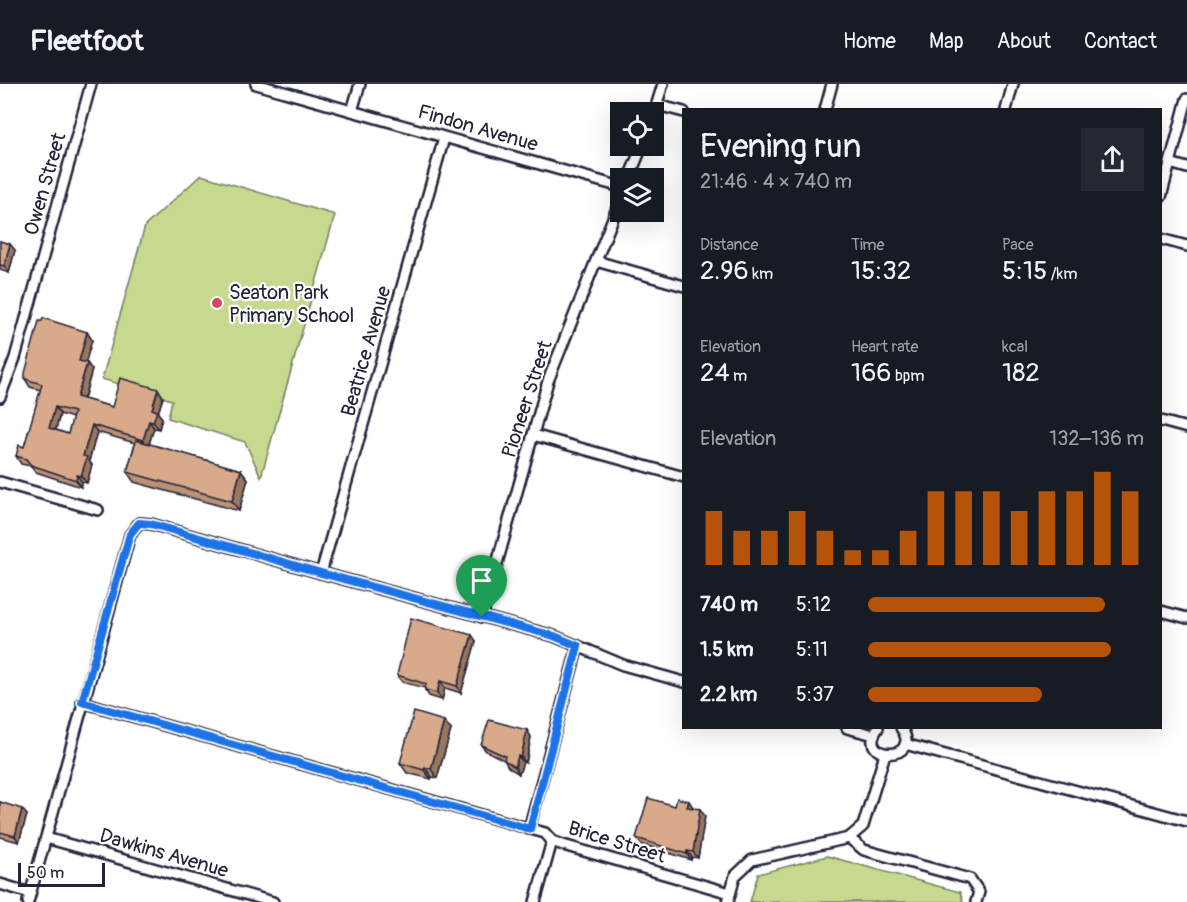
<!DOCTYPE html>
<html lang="en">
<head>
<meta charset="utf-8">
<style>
  :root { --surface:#171b24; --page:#242831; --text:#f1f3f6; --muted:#9ea1a6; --line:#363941; --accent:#b45309 }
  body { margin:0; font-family:Pangolin,sans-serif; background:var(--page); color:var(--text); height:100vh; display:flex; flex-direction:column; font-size:22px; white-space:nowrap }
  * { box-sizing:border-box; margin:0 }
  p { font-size:20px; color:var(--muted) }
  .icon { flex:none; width:33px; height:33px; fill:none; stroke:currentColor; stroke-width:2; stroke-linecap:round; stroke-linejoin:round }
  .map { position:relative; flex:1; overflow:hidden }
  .side { position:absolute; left:682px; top:24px; width:480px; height:621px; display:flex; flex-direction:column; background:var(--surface); border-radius:0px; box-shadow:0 6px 24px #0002 }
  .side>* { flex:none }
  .tools { position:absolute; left:610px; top:18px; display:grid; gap:12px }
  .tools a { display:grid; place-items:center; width:54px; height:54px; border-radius:0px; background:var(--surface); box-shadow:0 6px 24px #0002; font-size:30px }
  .scale { position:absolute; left:18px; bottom:15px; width:87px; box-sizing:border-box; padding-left:6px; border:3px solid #22223b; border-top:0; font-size:16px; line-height:21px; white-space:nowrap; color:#22223b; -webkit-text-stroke:4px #fff; paint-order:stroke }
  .pin { position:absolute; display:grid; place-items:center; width:51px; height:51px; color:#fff; margin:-62px -26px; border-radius:50% 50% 50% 0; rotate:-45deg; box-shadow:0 0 6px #0007 }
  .pin .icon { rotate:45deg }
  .round { display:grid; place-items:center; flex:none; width:63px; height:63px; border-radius:0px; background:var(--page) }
  .summary { display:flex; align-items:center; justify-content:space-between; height:102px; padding:0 18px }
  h1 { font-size:33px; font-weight:600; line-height:45px }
  .stats { display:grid; grid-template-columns:repeat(3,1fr); gap:9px; height:102px; padding:6px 18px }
  .stats div { display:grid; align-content:center }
  .stats b { font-size:26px; font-weight:600 }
  .stats small { font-size:16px; font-weight:400 }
  .stats p { font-size:16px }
  .chart { height:168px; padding:12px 18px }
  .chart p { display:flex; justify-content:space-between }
  .chart svg { width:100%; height:108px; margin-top:6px; stroke:var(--accent); stroke-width:6 }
  ul { padding:0 18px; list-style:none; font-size:20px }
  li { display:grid; grid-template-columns:96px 72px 1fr; align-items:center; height:45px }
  li i { height:15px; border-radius:8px; background:var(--accent) }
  header { display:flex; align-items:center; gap:36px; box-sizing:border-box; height:84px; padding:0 30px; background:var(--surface); border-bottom:2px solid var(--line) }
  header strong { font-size:28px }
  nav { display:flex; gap:33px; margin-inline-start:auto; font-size:21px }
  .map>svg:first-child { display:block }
</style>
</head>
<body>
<header>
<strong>Fleetfoot</strong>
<nav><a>Home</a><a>Map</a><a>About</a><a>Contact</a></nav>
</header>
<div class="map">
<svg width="1187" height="818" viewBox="0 0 1187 818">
  <rect width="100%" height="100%" fill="#fff"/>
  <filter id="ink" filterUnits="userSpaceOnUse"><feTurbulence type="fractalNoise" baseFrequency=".0167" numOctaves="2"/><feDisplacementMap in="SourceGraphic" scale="12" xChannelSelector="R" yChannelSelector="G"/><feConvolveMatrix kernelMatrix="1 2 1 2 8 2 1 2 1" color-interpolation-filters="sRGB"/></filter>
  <g filter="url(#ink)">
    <g fill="#c7d98e" stroke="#747e64" stroke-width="1.5">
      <polygon points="201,91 335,131 261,393 245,358 168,334 172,316 102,295 145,142"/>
      <polygon points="827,772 960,808 963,818 750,818 758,790"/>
    </g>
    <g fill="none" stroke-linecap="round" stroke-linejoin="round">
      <defs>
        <g id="minor">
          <polyline points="256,0 621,103"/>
          <polyline points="657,21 684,28"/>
          <polyline points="825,26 832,0"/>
          <polyline points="1006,26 1013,0"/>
          <polyline points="352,27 360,0"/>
          <polyline points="654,29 663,0"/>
          <polyline points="1170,79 1187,84"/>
          <polyline points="629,94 642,62"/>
          <polyline points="1161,113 1187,15"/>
          <polyline points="1161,155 1187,162"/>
          <polyline points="596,177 684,202"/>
          <polyline points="0,313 15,274 91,0"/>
          <polyline points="1161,337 1187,344"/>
          <polyline points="533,351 684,393"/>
          <polyline points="0,398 98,426"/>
          <polyline points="321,489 444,54"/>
          <polyline points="1161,527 1187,534"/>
          <polyline points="482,533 548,297 621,114"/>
          <polyline points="82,618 545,749 552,757 563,761 730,809"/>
          <polyline points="847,644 874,651"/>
          <path d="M878,644C854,678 925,678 901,644"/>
          <polyline points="905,660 1187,737"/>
          <polyline points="529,745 578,562"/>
          <polyline points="46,754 273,818"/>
          <polyline points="849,754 864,766 970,795 979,808 976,818"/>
          <polyline points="0,800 30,809"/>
          <polyline points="28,818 130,451 139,439 151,440 321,489 554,552 623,581 684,598"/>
          <polyline points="535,818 552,757"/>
          <polyline points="728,818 735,792 752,776 849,754 863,742 885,670"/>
        </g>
      </defs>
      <use href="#minor" stroke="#22223b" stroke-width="14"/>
      <use href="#minor" stroke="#fff" stroke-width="9"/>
    </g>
    <g fill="#ba9277" stroke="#22223b" stroke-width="1.5" fill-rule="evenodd">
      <polygon points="0,157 15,166 9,189 0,186"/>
      <path d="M87,248L92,256L85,278L87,279L92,286L84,315L112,323L158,305L163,313L158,329L162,334L159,345L154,344L149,360L241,386L248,395L239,427L134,398L127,388L135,359L97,348L89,377L92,381L87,399L82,398L81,403L36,388L31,382L21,380L16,372L24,363L41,306L30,303L25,295ZM60,330L73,334L68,350L56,346Z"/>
      <polygon points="476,557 461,609 445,604 442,616 429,612 425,606 425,604 402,598 397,591"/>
      <polygon points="451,646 437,694 432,693 431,695 407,689 400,679"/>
      <polygon points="527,646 531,653 526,679 523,678 519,690 508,683 504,676 486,667 481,661"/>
      <polygon points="0,718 27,731 19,758 0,753"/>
      <polygon points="675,722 693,723 705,732 698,774 692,773 691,776 641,760 636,754"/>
    </g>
    <g fill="#977761" stroke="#22223b" stroke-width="1.5">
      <polygon points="10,160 15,166 9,189 4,182"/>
      <polygon points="87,248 92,256 84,284 79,277"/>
      <polygon points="87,279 92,286 82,320 77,313"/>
      <polygon points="158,305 163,313 158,329 162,334 159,345 153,338 152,325"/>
      <polygon points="55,323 60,330 54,352 49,344"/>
      <polygon points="149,337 154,344 148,363 143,356"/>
      <polygon points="92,341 97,348 89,377 92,381 87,399 81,392 83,372"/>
      <polygon points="241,386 248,395 239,427 232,417"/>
      <polygon points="77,391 82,398 81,403 76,396"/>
      <polygon points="472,551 476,557 461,609 457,602"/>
      <polygon points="440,597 445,604 442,616 437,609"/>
      <polygon points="444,637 451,646 437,694 431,685"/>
      <polygon points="527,646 531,653 526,679 521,673"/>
      <polygon points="518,672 523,678 519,690 515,683"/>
      <polygon points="425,683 432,693 431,695 424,686"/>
      <polygon points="689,717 693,723 692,729 687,723"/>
      <polygon points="22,725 27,731 19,758 15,752"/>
      <polygon points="700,725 705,732 698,774 693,768"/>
      <polygon points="687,767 692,773 691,776 687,770"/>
    </g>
    <g fill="#d8aa8a" stroke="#22223b" stroke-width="1.5" fill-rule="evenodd">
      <polygon points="0,157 10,160 4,182 0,181"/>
      <path d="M43,234L87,248L79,277L87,279L77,313L112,323L120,294L158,305L152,325L157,327L153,338L149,337L143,356L92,341L83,372L87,373L81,392L77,391L76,396L31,381L26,375L16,372L19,361L24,363L42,300L25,295V289L39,237H42ZM55,323L74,328L68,350L49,344Z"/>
      <polygon points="136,356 241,386 232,417 127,388"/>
      <polygon points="411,534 472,551 457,602 440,597 437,609 425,606 426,600 397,591"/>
      <polygon points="414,628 444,637 431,685 425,683 424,686 400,679"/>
      <polygon points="489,636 527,646 521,673 518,672 515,683 504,676 505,672 481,661"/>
      <polygon points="648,714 675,722 677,714 689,717 687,723 700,725 693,768 687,767 687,770 636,754"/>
      <polygon points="0,718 22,725 15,752 0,748"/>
    </g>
  </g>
  <g fill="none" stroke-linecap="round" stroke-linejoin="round" filter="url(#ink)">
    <defs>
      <polygon id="route" points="139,439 151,440 321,489 554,552 578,562 530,745 82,618 130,450"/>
    </defs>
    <use href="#route" stroke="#fff" stroke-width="12"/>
    <use href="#route" stroke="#1a73e8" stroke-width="8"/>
  </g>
  <circle fill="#d1495b" stroke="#fff" stroke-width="2" cx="217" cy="219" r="6"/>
  <g text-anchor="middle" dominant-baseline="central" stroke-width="4.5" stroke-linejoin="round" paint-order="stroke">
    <g font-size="20" fill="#22223b" stroke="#fff">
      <text transform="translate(478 44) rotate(16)">Findon Avenue</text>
      <text transform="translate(45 100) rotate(-74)">Owen Street</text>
      <text transform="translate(366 267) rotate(-74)">Beatrice Avenue</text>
      <text transform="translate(527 315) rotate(-72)">Pioneer Street</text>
      <text transform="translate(617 758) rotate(17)">Brice Street</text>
      <text transform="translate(164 769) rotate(16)">Dawkins Avenue</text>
    </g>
    <g font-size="20" fill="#22223b" stroke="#fff" text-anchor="start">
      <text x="229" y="208">Seaton Park<tspan x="229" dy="23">Primary School</tspan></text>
    </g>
  </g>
</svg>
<div class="tools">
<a><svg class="icon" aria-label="locate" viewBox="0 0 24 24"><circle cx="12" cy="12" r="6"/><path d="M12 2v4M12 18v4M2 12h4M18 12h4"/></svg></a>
<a><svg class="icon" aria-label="layers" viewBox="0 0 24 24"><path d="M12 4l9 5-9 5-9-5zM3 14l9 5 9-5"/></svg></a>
</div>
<div class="scale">50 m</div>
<div class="pin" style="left:482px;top:533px;background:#1e9e55"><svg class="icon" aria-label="arrive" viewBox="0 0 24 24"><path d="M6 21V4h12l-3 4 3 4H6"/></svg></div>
<section class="side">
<div class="summary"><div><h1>Evening run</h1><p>21:46 · 4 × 740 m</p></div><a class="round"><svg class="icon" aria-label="share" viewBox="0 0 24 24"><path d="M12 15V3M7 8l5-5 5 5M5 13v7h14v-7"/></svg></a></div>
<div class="stats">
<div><p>Distance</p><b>2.96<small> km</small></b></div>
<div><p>Time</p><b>15:32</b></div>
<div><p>Pace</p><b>5:15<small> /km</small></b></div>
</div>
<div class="stats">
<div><p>Elevation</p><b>24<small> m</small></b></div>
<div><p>Heart rate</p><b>166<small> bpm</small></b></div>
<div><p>kcal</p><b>182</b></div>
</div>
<div class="chart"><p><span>Elevation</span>132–136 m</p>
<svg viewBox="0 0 160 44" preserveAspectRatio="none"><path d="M5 44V22M15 44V30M25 44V30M35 44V22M45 44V30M55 44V38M65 44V38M75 44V30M85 44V14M95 44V14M105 44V14M115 44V22M125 44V14M135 44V14M145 44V6M155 44V14"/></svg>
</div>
<ul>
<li><b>740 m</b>5:12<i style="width:86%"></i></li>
<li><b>1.5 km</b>5:11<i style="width:88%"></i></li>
<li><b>2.2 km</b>5:37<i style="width:63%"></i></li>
</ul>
</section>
</div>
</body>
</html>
